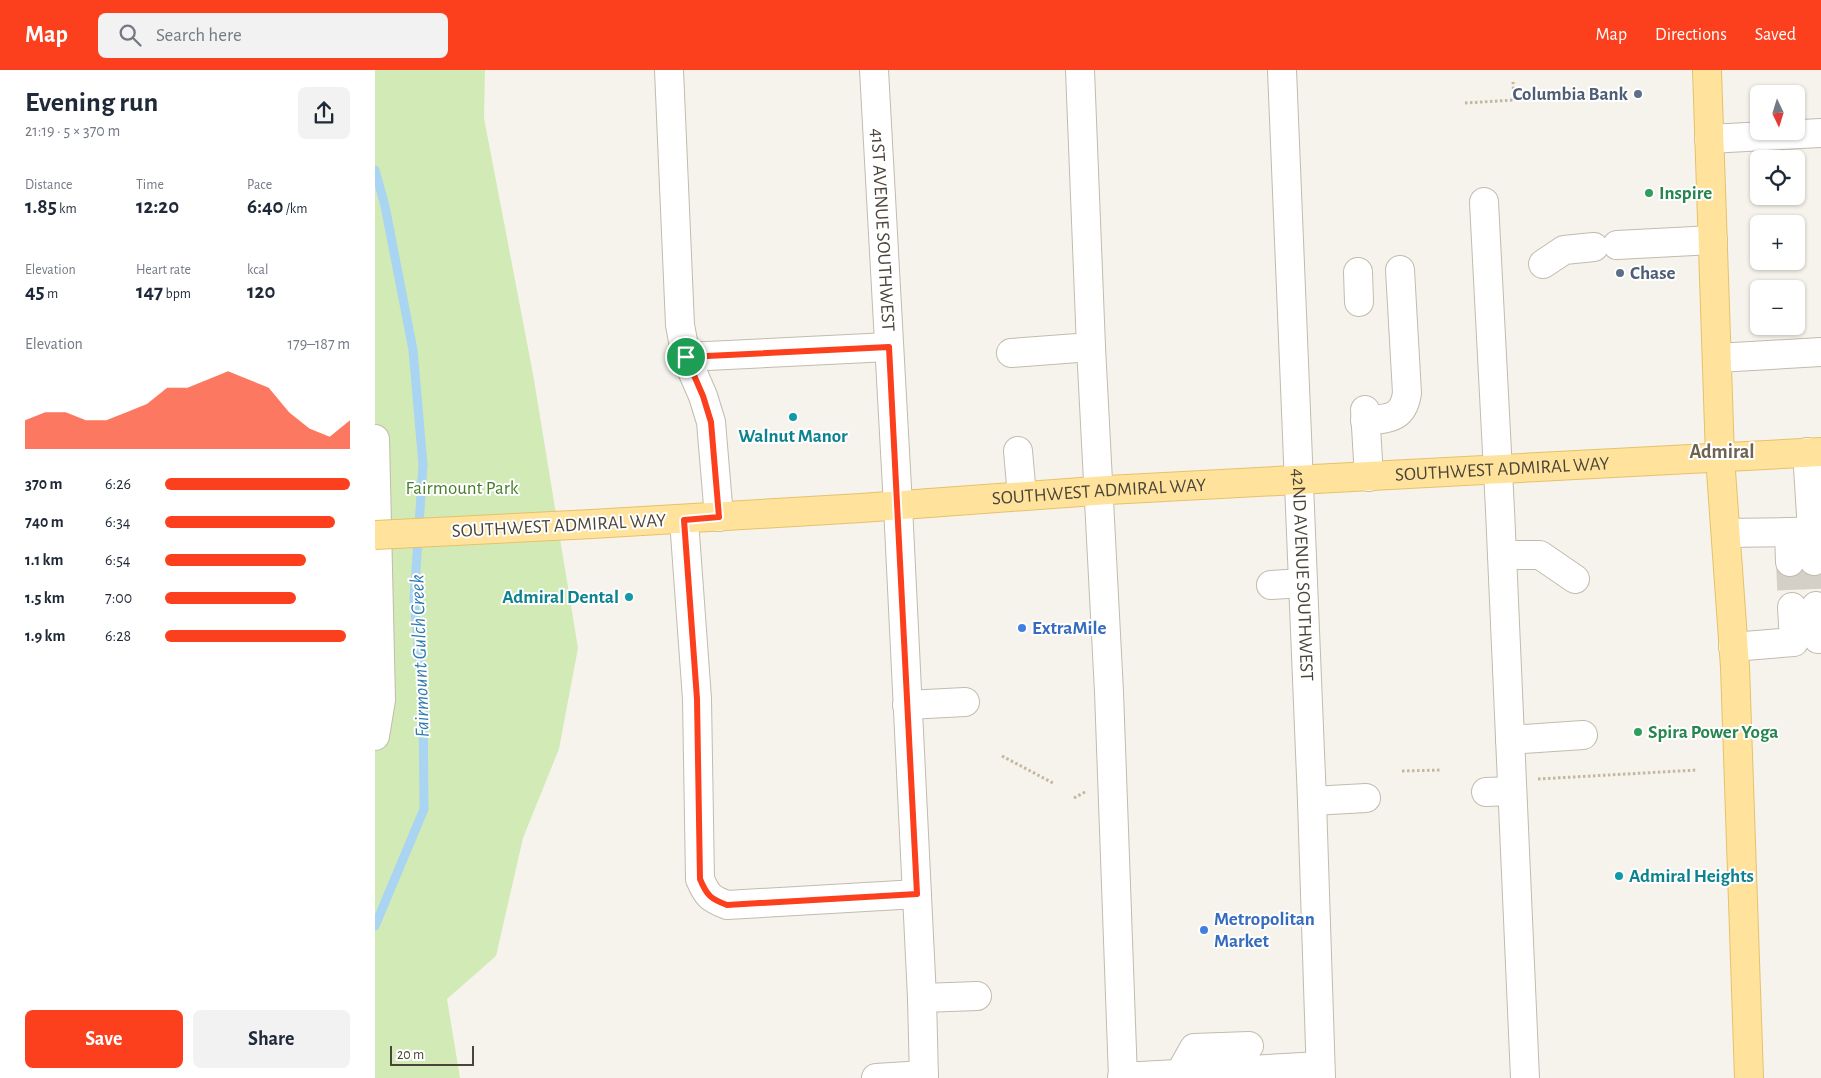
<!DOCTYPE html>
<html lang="en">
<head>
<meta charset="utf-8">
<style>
  :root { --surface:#fff; --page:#f2f2f3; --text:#1f2937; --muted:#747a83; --accent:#fc3f1d }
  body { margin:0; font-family:"Alegreya Sans",sans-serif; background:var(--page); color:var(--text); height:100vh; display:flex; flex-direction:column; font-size:19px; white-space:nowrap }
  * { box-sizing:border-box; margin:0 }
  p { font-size:16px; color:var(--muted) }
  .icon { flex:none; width:28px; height:28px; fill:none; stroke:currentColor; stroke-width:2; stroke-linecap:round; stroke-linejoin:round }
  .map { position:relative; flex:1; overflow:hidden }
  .side { display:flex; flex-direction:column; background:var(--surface); width:375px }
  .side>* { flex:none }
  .needle { width:32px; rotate:176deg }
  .fabs { position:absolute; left:1375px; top:15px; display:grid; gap:10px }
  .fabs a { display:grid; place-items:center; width:55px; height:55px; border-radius:8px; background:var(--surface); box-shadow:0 1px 4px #0004; font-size:25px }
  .scale { position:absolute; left:15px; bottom:12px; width:84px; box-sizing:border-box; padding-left:5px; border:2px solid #4b4439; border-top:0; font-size:14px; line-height:18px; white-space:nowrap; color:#4b4439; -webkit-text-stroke:4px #fff; paint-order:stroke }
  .pin { position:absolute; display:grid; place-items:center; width:42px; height:42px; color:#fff; margin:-21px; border:2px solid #fff; border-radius:50%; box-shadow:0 1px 5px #0007 }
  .round { display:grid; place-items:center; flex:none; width:52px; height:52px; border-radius:8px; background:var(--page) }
  .headline { display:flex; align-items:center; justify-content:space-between; height:85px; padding:0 25px }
  h1 { font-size:28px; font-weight:600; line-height:38px }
  .figures { display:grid; grid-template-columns:repeat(3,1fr); gap:8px; height:85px; padding:5px 25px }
  .figures div { display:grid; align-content:center }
  .figures b { font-size:21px; font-weight:600 }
  .figures small { font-size:14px; font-weight:400 }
  .figures p { font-size:14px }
  .chart { height:140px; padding:10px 25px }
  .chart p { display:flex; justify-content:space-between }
  .chart svg { width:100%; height:90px; margin-top:5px; fill:var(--accent); opacity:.7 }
  .action { display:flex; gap:10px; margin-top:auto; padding:10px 25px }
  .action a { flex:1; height:58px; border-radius:8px; background:var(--accent); color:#fff; font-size:20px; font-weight:600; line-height:58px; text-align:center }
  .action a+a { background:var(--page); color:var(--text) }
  ul { padding:0 25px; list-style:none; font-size:16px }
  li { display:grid; grid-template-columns:80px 60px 1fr; align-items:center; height:38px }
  li i { height:12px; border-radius:6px; background:var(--accent) }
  header { display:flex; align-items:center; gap:30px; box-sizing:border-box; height:70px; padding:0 25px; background:var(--accent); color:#fff }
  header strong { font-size:24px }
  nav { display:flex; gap:28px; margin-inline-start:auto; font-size:18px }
  .search { width:350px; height:45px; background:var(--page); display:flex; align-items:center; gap:12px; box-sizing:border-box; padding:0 18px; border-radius:8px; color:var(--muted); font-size:19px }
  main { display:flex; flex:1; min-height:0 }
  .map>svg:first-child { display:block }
</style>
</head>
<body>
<header>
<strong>Map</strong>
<div class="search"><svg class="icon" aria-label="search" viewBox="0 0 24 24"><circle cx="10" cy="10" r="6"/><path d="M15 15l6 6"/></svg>Search here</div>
<nav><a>Map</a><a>Directions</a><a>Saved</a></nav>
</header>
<main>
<section class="side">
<div class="headline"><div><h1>Evening run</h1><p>21:19 · 5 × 370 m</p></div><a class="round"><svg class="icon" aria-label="share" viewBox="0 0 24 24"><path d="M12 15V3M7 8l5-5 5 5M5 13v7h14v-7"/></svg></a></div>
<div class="figures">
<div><p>Distance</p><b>1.85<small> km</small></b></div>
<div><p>Time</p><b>12:20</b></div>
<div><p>Pace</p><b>6:40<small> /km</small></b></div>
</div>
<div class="figures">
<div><p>Elevation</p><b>45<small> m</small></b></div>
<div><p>Heart rate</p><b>147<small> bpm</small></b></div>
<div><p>kcal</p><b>120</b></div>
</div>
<div class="chart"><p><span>Elevation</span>179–187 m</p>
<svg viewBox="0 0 160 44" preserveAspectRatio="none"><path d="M0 44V30L10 26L20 26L30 30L40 30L50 26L60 22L70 14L80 14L90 10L100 6L110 10L120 14L130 26L140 34L150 38L160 30V44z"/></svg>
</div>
<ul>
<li><b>370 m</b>6:26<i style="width:100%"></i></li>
<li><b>740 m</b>6:34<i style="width:92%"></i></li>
<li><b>1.1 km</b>6:54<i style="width:76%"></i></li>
<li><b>1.5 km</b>7:00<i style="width:71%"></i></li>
<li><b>1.9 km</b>6:28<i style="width:98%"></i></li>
</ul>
<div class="action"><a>Save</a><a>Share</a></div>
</section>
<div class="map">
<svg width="1446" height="1008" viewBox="0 0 1446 1008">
  <rect width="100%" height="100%" fill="#f6f3ec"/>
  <polygon fill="#d2eab5" points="0,0 110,0 109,48 158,304 203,578 184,679 148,768 121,886 72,929 85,1008 0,1008"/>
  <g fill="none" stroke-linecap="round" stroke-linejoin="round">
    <polyline stroke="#a9d4f2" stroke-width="9" points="0,100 10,136 38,280 48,395 39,530 48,627 49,739 0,856"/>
    <g stroke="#d4d0c8" stroke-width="28" stroke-dasharray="28 14" stroke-linecap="butt">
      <polyline points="1439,491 1441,536"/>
      <polyline points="1415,492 1417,537"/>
    </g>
    <defs>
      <g id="minor">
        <polyline points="294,0 305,255 311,287 328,326 336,352 344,447"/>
        <path id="s1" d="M499,0L523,436L547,928L549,1008"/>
        <polyline points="705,0 716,277 734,622 748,1008"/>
        <path id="s2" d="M907,0L937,731L946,1008"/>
        <polyline points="1334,69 1446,63"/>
        <polyline points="1109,132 1125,440 1150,1008"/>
        <polyline points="1242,175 1338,170"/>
        <polyline points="1168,194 1189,180 1219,177"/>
        <polyline points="983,202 984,232"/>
        <polyline points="636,283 716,277"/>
        <polyline points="311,287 514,277"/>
        <polyline points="1342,288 1446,282"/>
        <polyline points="990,340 994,407"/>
        <path d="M990,351C1013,348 1028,350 1032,323L1025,200"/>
        <polyline points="0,369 6,630 0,666"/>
        <polyline points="643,381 647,426"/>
        <polyline points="1432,382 1439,491"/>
        <path d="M309,450L322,629L325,809C332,826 336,829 352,835L542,824"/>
        <polyline points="1351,463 1414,462"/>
        <polyline points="1127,485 1165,485 1200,509"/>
        <polyline points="1415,492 1414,462 1446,461"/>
        <polyline points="896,515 928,513"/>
        <polyline points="1441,536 1443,569"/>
        <polyline points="1358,577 1419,572 1417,537"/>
        <polyline points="532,635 590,632"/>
        <polyline points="1135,670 1208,665"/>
        <polyline points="1111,722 1137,721"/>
        <polyline points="937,731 991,728"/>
        <polyline points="547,928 602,926"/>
        <polyline points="805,1003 819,978 874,976"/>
        <polyline points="747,1007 945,996"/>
        <polyline points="501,1008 549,1005"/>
      </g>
      <g id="major">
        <polyline points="1332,0 1345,387 1360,597 1374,1008"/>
        <path id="s3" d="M217,454L486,438L733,420L1446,382"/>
      </g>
    </defs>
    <use href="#minor" stroke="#c2bbae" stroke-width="30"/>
    <use href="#major" stroke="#e6c16a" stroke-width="30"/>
    <g stroke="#c4b79f" stroke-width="3" stroke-dasharray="2.5 2.5" stroke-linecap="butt">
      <polyline points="1168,27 1193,26"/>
      <polyline points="1090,33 1139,30 1138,12"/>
      <polyline points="627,686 678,713"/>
      <polyline points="1027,701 1067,700"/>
      <polyline points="1163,709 1322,700"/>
      <polyline points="699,728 710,722"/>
    </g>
    <use href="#minor" stroke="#fff" stroke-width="28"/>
    <use href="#major" stroke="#ffe39c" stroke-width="28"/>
    <defs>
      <polyline id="major-bridge" points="0,465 217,454"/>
    </defs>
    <use href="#major-bridge" stroke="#e6c16a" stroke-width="30" stroke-linecap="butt"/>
    <use href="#major-bridge" stroke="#ffe39c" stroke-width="28"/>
  </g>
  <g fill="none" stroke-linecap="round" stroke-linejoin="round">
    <defs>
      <path id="route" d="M514,277L542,824L352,835C336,829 332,826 325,809L322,629L309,450L344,447L336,352L328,326L311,287Z"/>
    </defs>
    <use href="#route" stroke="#fff" stroke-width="10"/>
    <use href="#route" stroke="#fc3f1d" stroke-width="6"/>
  </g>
  <g fill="#5c6f8a" stroke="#fff" stroke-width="2">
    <circle cx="1263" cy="24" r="5"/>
    <circle cx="1245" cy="203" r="5"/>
  </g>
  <g fill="#2e9e5b" stroke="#fff" stroke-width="2">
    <circle cx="1274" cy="123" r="5"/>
    <circle cx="1263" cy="662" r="5"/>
  </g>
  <g fill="#0f9aa8" stroke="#fff" stroke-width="2">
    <circle cx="418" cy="347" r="5"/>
    <circle cx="254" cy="527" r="5"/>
    <circle cx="1244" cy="806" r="5"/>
  </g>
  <g fill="#3f7fe0" stroke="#fff" stroke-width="2">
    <circle cx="647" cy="558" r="5"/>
    <circle cx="829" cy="860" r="5"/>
  </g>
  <g text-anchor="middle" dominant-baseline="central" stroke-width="4" stroke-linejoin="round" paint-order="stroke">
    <g font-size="19" font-weight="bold" fill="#4e5e75" stroke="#fff" text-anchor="end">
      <text x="1253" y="24">Columbia Bank</text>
      <text x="1255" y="203" text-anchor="start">Chase</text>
    </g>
    <g font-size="19" font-weight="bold" fill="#27864d" stroke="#fff" text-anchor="start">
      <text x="1284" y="123">Inspire</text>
      <text x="1273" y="662">Spira Power Yoga</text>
    </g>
    <g font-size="19" fill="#4b4439" stroke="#fff">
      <text stroke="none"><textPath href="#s1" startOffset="160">41ST AVENUE SOUTHWEST</textPath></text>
      <text stroke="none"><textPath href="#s3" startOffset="912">SOUTHWEST ADMIRAL WAY</textPath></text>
      <text stroke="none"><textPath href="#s3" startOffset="508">SOUTHWEST ADMIRAL WAY</textPath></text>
      <text transform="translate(184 456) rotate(-3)">SOUTHWEST ADMIRAL WAY</text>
      <text stroke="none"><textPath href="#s2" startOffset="505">42ND AVENUE SOUTHWEST</textPath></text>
    </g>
    <g font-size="19" font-weight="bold" fill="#0d838f" stroke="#fff">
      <text x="418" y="366">Walnut Manor</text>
      <text x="244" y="527" text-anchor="end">Admiral Dental</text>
      <text x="1254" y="806" text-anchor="start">Admiral Heights</text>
    </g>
    <g font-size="19" fill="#4a7f2a" stroke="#fff">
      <text x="87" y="418">Fairmount Park</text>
    </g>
    <g font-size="19" font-weight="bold" fill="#366cbe" stroke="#fff" text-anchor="start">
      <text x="657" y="558">ExtraMile</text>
      <text x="839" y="849">Metropolitan<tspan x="839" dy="22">Market</tspan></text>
    </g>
    <g font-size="20" font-weight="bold" fill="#6e6250" stroke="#fff">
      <text x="1347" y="382">Admiral</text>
    </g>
    <g font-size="20" font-style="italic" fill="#2e7ab2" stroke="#fff">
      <text transform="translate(45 586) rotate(-92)">Fairmount Gulch Creek</text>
    </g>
  </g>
</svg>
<div class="fabs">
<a><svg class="needle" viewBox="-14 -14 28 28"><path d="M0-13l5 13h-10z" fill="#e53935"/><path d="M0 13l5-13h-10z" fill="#747a83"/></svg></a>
<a><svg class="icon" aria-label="locate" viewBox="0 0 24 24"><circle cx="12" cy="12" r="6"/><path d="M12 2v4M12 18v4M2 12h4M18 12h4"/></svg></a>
<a>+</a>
<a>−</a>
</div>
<div class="scale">20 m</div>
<div class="pin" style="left:311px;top:287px;background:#1e9e55"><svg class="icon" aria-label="arrive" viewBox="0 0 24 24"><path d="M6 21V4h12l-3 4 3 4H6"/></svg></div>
</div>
</main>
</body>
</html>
